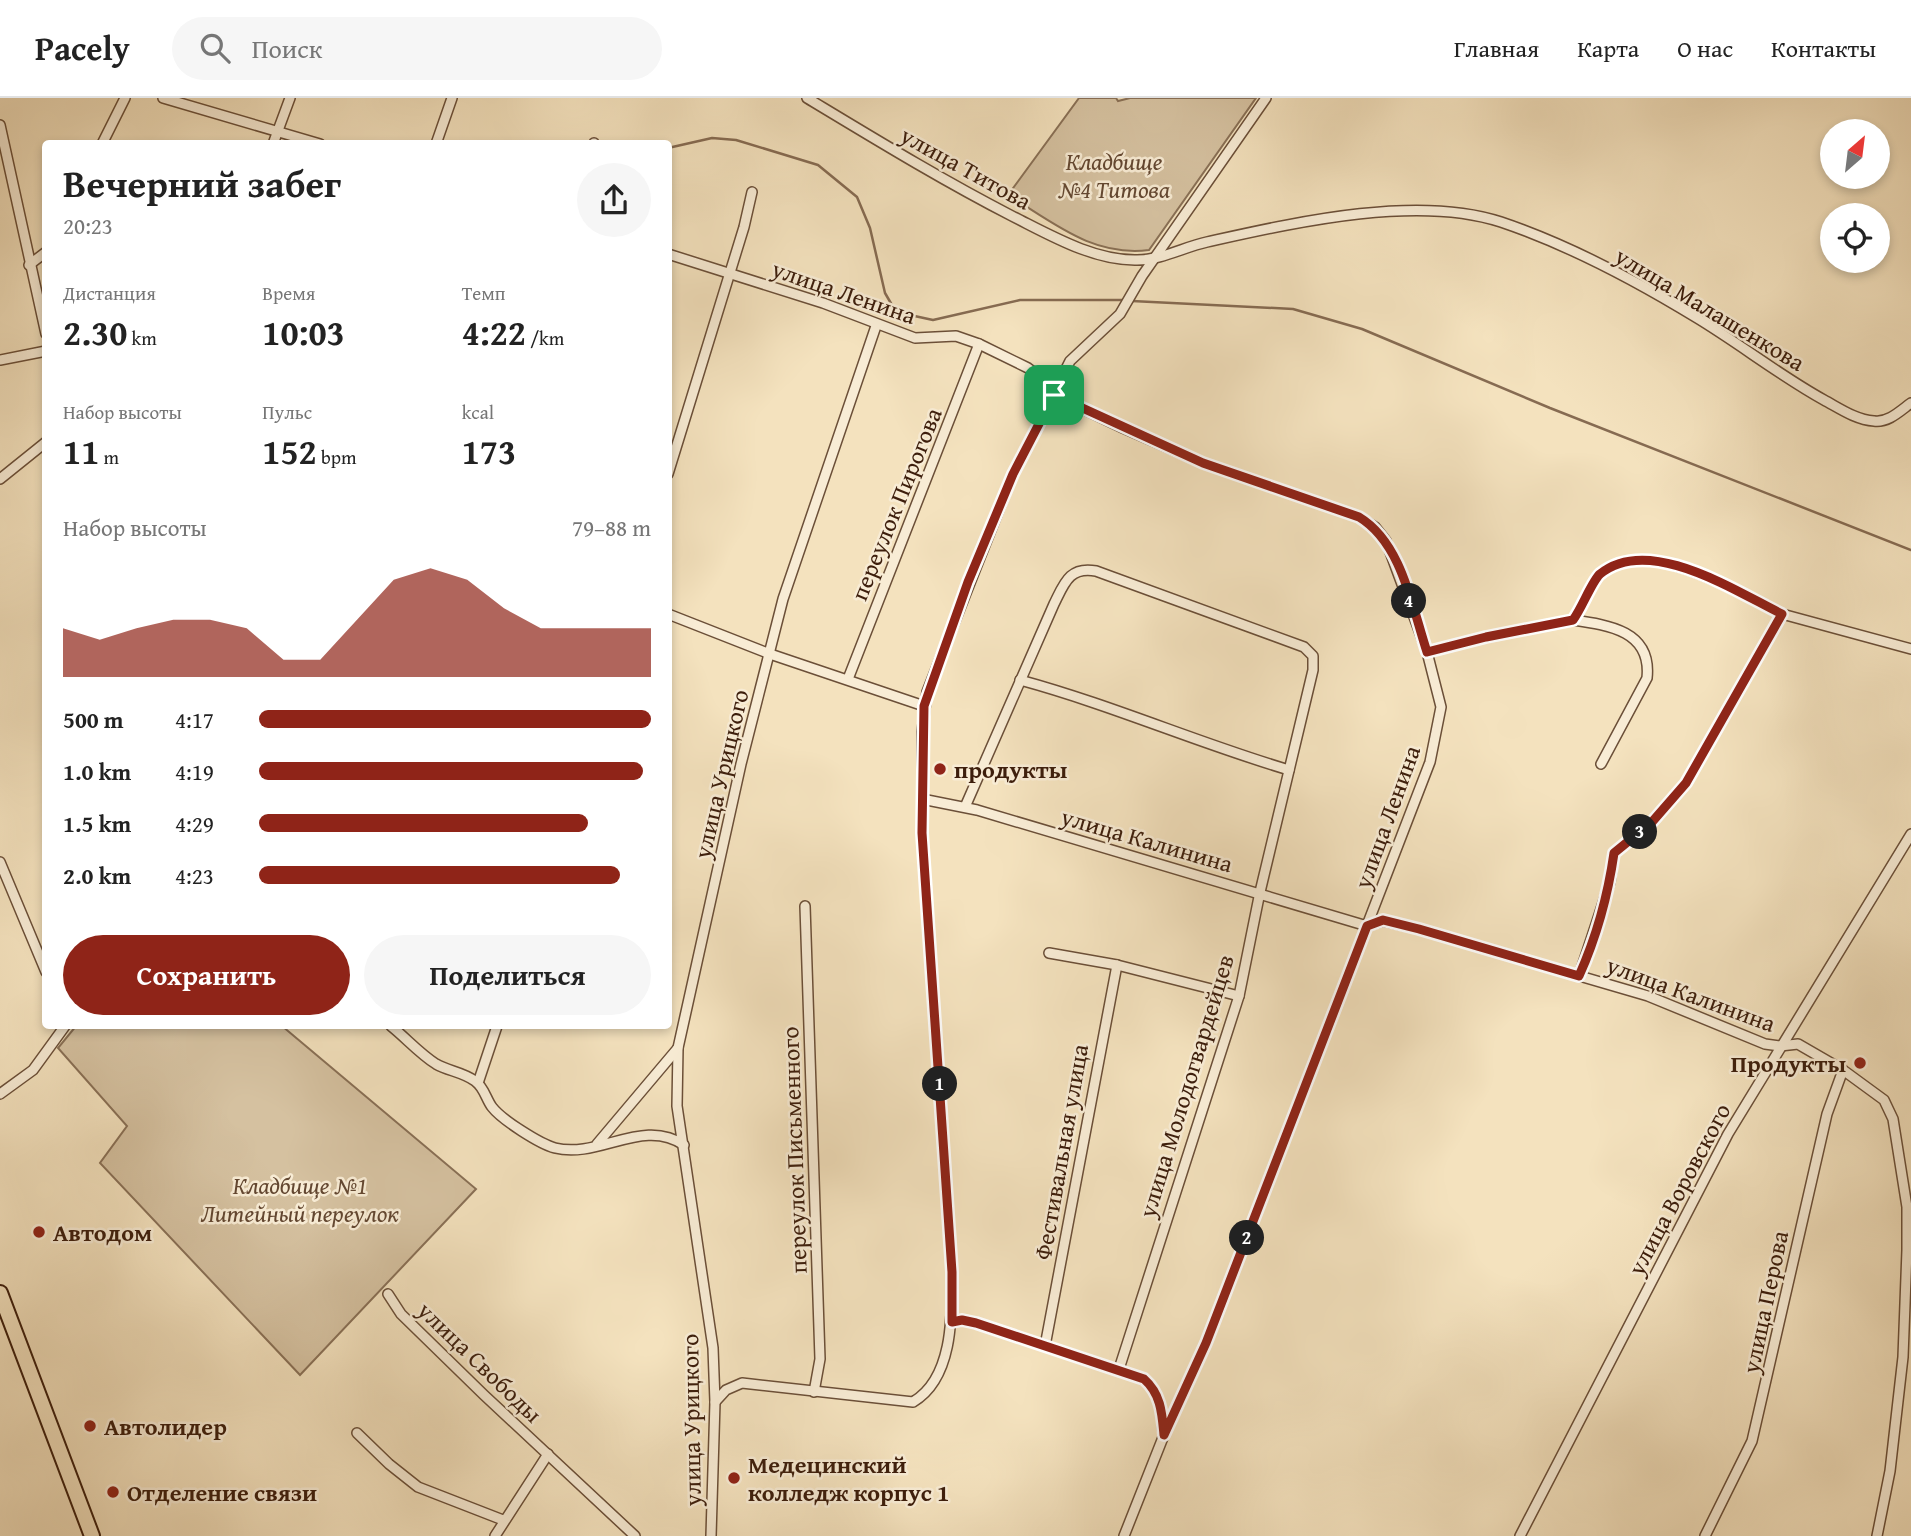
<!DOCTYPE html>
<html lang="ru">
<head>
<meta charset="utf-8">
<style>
  :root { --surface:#fff; --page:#f6f6f6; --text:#222; --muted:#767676; --line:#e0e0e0; --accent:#8f2418 }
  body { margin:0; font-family:"Gentium Book Plus",serif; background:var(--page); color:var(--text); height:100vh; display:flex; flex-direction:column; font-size:26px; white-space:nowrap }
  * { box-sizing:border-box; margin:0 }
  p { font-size:23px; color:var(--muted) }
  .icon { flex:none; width:38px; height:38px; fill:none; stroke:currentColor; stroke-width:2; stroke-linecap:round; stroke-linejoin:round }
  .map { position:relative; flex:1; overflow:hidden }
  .panel { position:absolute; left:42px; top:42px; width:630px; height:889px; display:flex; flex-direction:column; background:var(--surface); border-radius:7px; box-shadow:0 4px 10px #0003 }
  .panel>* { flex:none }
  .needle { width:46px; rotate:28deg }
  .buttons { position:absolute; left:1820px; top:21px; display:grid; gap:14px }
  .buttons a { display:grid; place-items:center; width:70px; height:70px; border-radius:50%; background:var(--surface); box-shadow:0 4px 10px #0003; font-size:35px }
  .pin { position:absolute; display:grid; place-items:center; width:60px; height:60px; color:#fff; margin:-30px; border-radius:14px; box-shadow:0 4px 10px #0006 }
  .km { position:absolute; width:35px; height:35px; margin:-18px; border-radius:50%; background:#222; color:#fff; font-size:19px; line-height:35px; text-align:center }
  .round { display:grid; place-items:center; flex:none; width:74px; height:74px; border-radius:37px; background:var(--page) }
  .summary { display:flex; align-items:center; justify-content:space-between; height:119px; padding:0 21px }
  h1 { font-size:38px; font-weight:700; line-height:52px }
  .metrics { display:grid; grid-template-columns:repeat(3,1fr); gap:10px; height:119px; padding:7px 21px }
  .metrics div { display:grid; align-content:center }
  .metrics b { font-size:35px; font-weight:700 }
  .metrics small { font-size:19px; font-weight:400 }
  .metrics p { font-size:19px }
  .chart { height:196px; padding:14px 21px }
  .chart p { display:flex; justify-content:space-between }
  .chart svg { width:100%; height:126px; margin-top:7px; fill:var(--accent); opacity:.7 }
  .button { display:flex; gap:14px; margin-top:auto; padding:14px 21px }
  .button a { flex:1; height:80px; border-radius:42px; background:var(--accent); color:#fff; font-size:28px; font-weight:700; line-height:80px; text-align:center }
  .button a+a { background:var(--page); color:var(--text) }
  ul { padding:0 21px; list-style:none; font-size:23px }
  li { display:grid; grid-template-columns:112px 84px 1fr; align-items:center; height:52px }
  li i { height:18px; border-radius:9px; background:var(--accent) }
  header { display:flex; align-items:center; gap:42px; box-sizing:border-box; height:98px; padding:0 35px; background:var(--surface); border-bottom:2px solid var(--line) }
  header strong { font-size:33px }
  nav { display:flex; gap:38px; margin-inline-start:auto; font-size:24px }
  .search { width:490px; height:63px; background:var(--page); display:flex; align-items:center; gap:18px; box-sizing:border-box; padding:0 24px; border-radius:38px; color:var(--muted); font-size:26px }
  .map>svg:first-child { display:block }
</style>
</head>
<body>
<header>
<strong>Pacely</strong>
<div class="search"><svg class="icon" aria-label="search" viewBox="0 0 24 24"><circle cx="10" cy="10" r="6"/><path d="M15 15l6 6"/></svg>Поиск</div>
<nav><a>Главная</a><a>Карта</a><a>О нас</a><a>Контакты</a></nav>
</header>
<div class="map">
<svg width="1911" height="1438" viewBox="0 0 1911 1438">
  <rect width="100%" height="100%" fill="#f4e2be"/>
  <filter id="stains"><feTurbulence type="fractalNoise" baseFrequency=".00286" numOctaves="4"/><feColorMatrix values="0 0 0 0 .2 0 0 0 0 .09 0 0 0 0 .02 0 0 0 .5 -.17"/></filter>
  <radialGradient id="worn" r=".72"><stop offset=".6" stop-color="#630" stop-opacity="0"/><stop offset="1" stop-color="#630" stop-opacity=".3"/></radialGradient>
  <g fill="#d5c1a0" stroke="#897056" stroke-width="2">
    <path d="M1079,0H1116L1118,3L1130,0H1256L1149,152C1093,159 1054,125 1008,97Z"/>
    <polygon points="76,928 282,928 476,1091 300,1277 100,1065 127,1028 58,950"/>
  </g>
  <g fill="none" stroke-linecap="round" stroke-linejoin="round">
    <g stroke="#866b52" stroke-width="2.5">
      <polyline points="668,50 712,40 736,42 818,67 857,99 870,130 885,195 896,214 933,222 1020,202 1126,202"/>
      <polyline points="1132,203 1293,211 1362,231 1550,310 1911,452"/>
    </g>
    <defs>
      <g id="minor">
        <polyline points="163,0 320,46"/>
        <path d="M807,0C875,41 942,82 1012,118C1050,137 1094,163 1137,162C1161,162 1184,149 1207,144C1293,125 1416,96 1501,124C1569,147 1635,182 1697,220C1740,246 1779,277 1824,302C1839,310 1856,322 1874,323C1888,325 1900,313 1911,305"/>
        <polyline points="0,27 46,236"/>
        <polyline points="102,46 125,0"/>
        <polyline points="273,46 290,0"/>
        <polyline points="436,46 452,0"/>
        <polyline points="594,46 594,45"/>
        <polyline points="668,156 823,205 915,240 956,238 979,246 1028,270 1047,284 1054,297 1123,330 1203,365 1359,419 1375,429 1386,443 1427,554 1441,609 1430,664 1206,1245 1164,1337 1124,1438"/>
        <polyline points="29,167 46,154"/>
        <polyline points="0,262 46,253"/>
        <polyline points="668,376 744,129 752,94"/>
        <polyline points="0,381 46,344"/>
        <polyline points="668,516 770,556 924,608"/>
        <polyline points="1782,516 1911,551"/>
        <path d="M1573,522C1609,527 1652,533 1647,580L1601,666"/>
        <path d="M1427,554L1486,539L1573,522C1582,510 1592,483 1600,476C1649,436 1735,494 1782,516L1686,685L1652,724L1614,755L1610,784L1579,878"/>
        <polyline points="848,581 979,246"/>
        <path d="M1020,582C1112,607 1198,645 1289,672"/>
        <polyline points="922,701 977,712 1367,828 1383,823 1419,831 1648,898 1765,946 1780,948 1798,946 1843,972 1884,1002 1893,1021 1907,1109 1907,1152 1903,1259 1890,1373 1877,1438"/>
        <path d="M965,709L1054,506C1064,486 1069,468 1096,473L1304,549L1313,558V572L1260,794L1239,898L1119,1271"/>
        <polyline points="0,764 46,874"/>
        <polyline points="805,808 820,1261 814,1294"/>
        <polyline points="1049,855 1117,867 1239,898"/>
        <path d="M391,928C406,940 420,956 436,966C448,973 463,974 475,983C484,989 486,1001 492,1009C502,1022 540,1046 555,1050C599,1061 643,1019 684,1047"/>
        <polyline points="478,985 497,928"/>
        <polyline points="0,996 33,972 65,928"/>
        <polyline points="597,1046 678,950"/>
        <polyline points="388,1196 401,1216 484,1297 635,1438"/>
        <path d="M952,1224L962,1222L976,1225L1144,1281C1160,1295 1162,1312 1163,1334"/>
        <polyline points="1045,1248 1117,867"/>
        <path d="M715,1304L726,1292L742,1285L913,1304C954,1280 952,1215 952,1174L922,735V634L927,594L1013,376L1070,263L1120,216L1142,178L1266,0"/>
        <polyline points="357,1335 389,1366 418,1389 503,1422"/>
        <polyline points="495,1438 548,1356"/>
        <polyline points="711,1438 715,1304 713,1250 677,1008 678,950 741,666 783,501 876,228"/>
        <polyline points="1520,1438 1728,1036 1911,736"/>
        <polyline points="1705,1438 1752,1343 1827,1016 1843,972"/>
      </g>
      <polyline id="primary" points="0,1195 92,1438"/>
    </defs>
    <use href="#minor" stroke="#6b4f38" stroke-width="12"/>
    <use href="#primary" stroke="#3d1e0c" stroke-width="18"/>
    <use href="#minor" stroke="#f8ecd5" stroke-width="9"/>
    <use href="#primary" stroke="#f4e2be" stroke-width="14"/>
  </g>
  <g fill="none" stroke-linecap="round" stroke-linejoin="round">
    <defs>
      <path id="route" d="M1054,297L1203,365L1359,419C1402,445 1412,509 1427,554L1486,539L1573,522C1582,510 1592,483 1600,476C1649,436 1735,493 1782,516L1686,685L1652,724L1614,755C1608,797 1596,840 1579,878L1419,831L1383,822L1367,828L1206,1245L1164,1337C1162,1315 1161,1296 1144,1281L976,1225L962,1222L952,1224V1174L922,735L924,608L968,484L1013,376Z"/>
    </defs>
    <use href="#route" stroke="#fff" stroke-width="14"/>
    <use href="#route" stroke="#8f2418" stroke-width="9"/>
  </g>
  <g fill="#8f2418" stroke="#f8ecd5" stroke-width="2.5">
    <circle cx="940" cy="671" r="7"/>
    <circle cx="1860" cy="965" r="7"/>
    <circle cx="39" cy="1134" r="7"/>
    <circle cx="90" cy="1328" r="7"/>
    <circle cx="734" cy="1380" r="7"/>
    <circle cx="113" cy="1394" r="7"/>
  </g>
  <g text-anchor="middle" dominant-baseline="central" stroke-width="5" stroke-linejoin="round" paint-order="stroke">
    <g font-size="24" font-style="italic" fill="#634731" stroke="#f8ecd5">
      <text x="1114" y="63">Кладбище<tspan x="1114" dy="28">№4 Титова</tspan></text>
      <text x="300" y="1087">Кладбище №1<tspan x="300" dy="28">Литейный переулок</tspan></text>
    </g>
    <g font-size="24" fill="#3d1e0c" stroke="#f8ecd5">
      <text transform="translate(966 70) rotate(29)">улица Титова</text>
      <text transform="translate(844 194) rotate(19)">улица Ленина</text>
      <text transform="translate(1710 211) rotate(31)">улица Малашенкова</text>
      <text transform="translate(896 406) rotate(-68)">переулок Пирогова</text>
      <text transform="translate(721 676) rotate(-77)">улица Урицкого</text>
      <text transform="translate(1387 719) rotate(-70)">улица Ленина</text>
      <text transform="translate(1147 742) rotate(16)">улица Калинина</text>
      <text transform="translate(1691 896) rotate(20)">улица Калинина</text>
      <text transform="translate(1186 988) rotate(-73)">улица Молодогвардейцев</text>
      <text transform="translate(794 1052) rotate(-92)">переулок Письменного</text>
      <text transform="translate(1061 1054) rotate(-80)">Фестивальная улица</text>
      <text transform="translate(1679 1091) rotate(-62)">улица Воровского</text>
      <text transform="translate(1765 1204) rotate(-78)">улица Перова</text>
      <text transform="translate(480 1264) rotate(44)">улица Свободы</text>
      <text transform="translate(691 1322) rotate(-91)">улица Урицкого</text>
    </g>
    <g font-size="24" font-weight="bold" fill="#3d1e0c" stroke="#f8ecd5" text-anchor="start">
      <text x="954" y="671">продукты</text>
      <text x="1846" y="965" text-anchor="end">Продукты</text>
      <text x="53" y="1134">Автодом</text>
      <text x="104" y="1328">Автолидер</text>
      <text x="748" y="1366">Медецинский<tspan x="748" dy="28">колледж корпус 1</tspan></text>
      <text x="127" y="1394">Отделение связи</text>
    </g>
  </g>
  <rect width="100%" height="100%" filter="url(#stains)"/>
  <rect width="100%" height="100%" fill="url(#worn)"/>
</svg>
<div class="buttons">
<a><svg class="needle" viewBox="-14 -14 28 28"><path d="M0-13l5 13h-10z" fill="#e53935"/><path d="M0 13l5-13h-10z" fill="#767676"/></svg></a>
<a><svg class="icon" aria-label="locate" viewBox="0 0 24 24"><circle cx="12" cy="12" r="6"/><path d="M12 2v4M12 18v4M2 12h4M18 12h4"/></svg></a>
</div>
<div class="pin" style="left:1054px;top:297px;background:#1e9e55"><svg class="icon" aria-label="arrive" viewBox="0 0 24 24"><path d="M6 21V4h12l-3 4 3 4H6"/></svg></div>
<b class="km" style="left:940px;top:986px">1</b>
<b class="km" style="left:1247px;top:1140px">2</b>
<b class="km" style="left:1640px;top:734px">3</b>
<b class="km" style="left:1409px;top:503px">4</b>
<section class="panel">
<div class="summary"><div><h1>Вечерний забег</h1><p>20:23</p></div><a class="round"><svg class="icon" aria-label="share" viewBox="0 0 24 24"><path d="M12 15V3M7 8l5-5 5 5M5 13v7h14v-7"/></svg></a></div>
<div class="metrics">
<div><p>Дистанция</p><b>2.30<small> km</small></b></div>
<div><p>Время</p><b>10:03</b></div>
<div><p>Темп</p><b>4:22<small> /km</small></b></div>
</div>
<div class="metrics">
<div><p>Набор высоты</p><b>11<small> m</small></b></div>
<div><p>Пульс</p><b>152<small> bpm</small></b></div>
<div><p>kcal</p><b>173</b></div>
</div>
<div class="chart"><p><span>Набор высоты</span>79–88 m</p>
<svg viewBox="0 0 160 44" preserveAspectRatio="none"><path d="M0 44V27L10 31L20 27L30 24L40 24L50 27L60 38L70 38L80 24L90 10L100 6L110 10L120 20L130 27L140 27L150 27L160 27V44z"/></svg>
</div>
<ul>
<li><b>500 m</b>4:17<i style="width:100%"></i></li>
<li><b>1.0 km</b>4:19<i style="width:98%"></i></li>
<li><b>1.5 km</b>4:29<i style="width:84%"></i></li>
<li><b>2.0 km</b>4:23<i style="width:92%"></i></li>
</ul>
<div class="button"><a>Сохранить</a><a>Поделиться</a></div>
</section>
</div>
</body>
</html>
